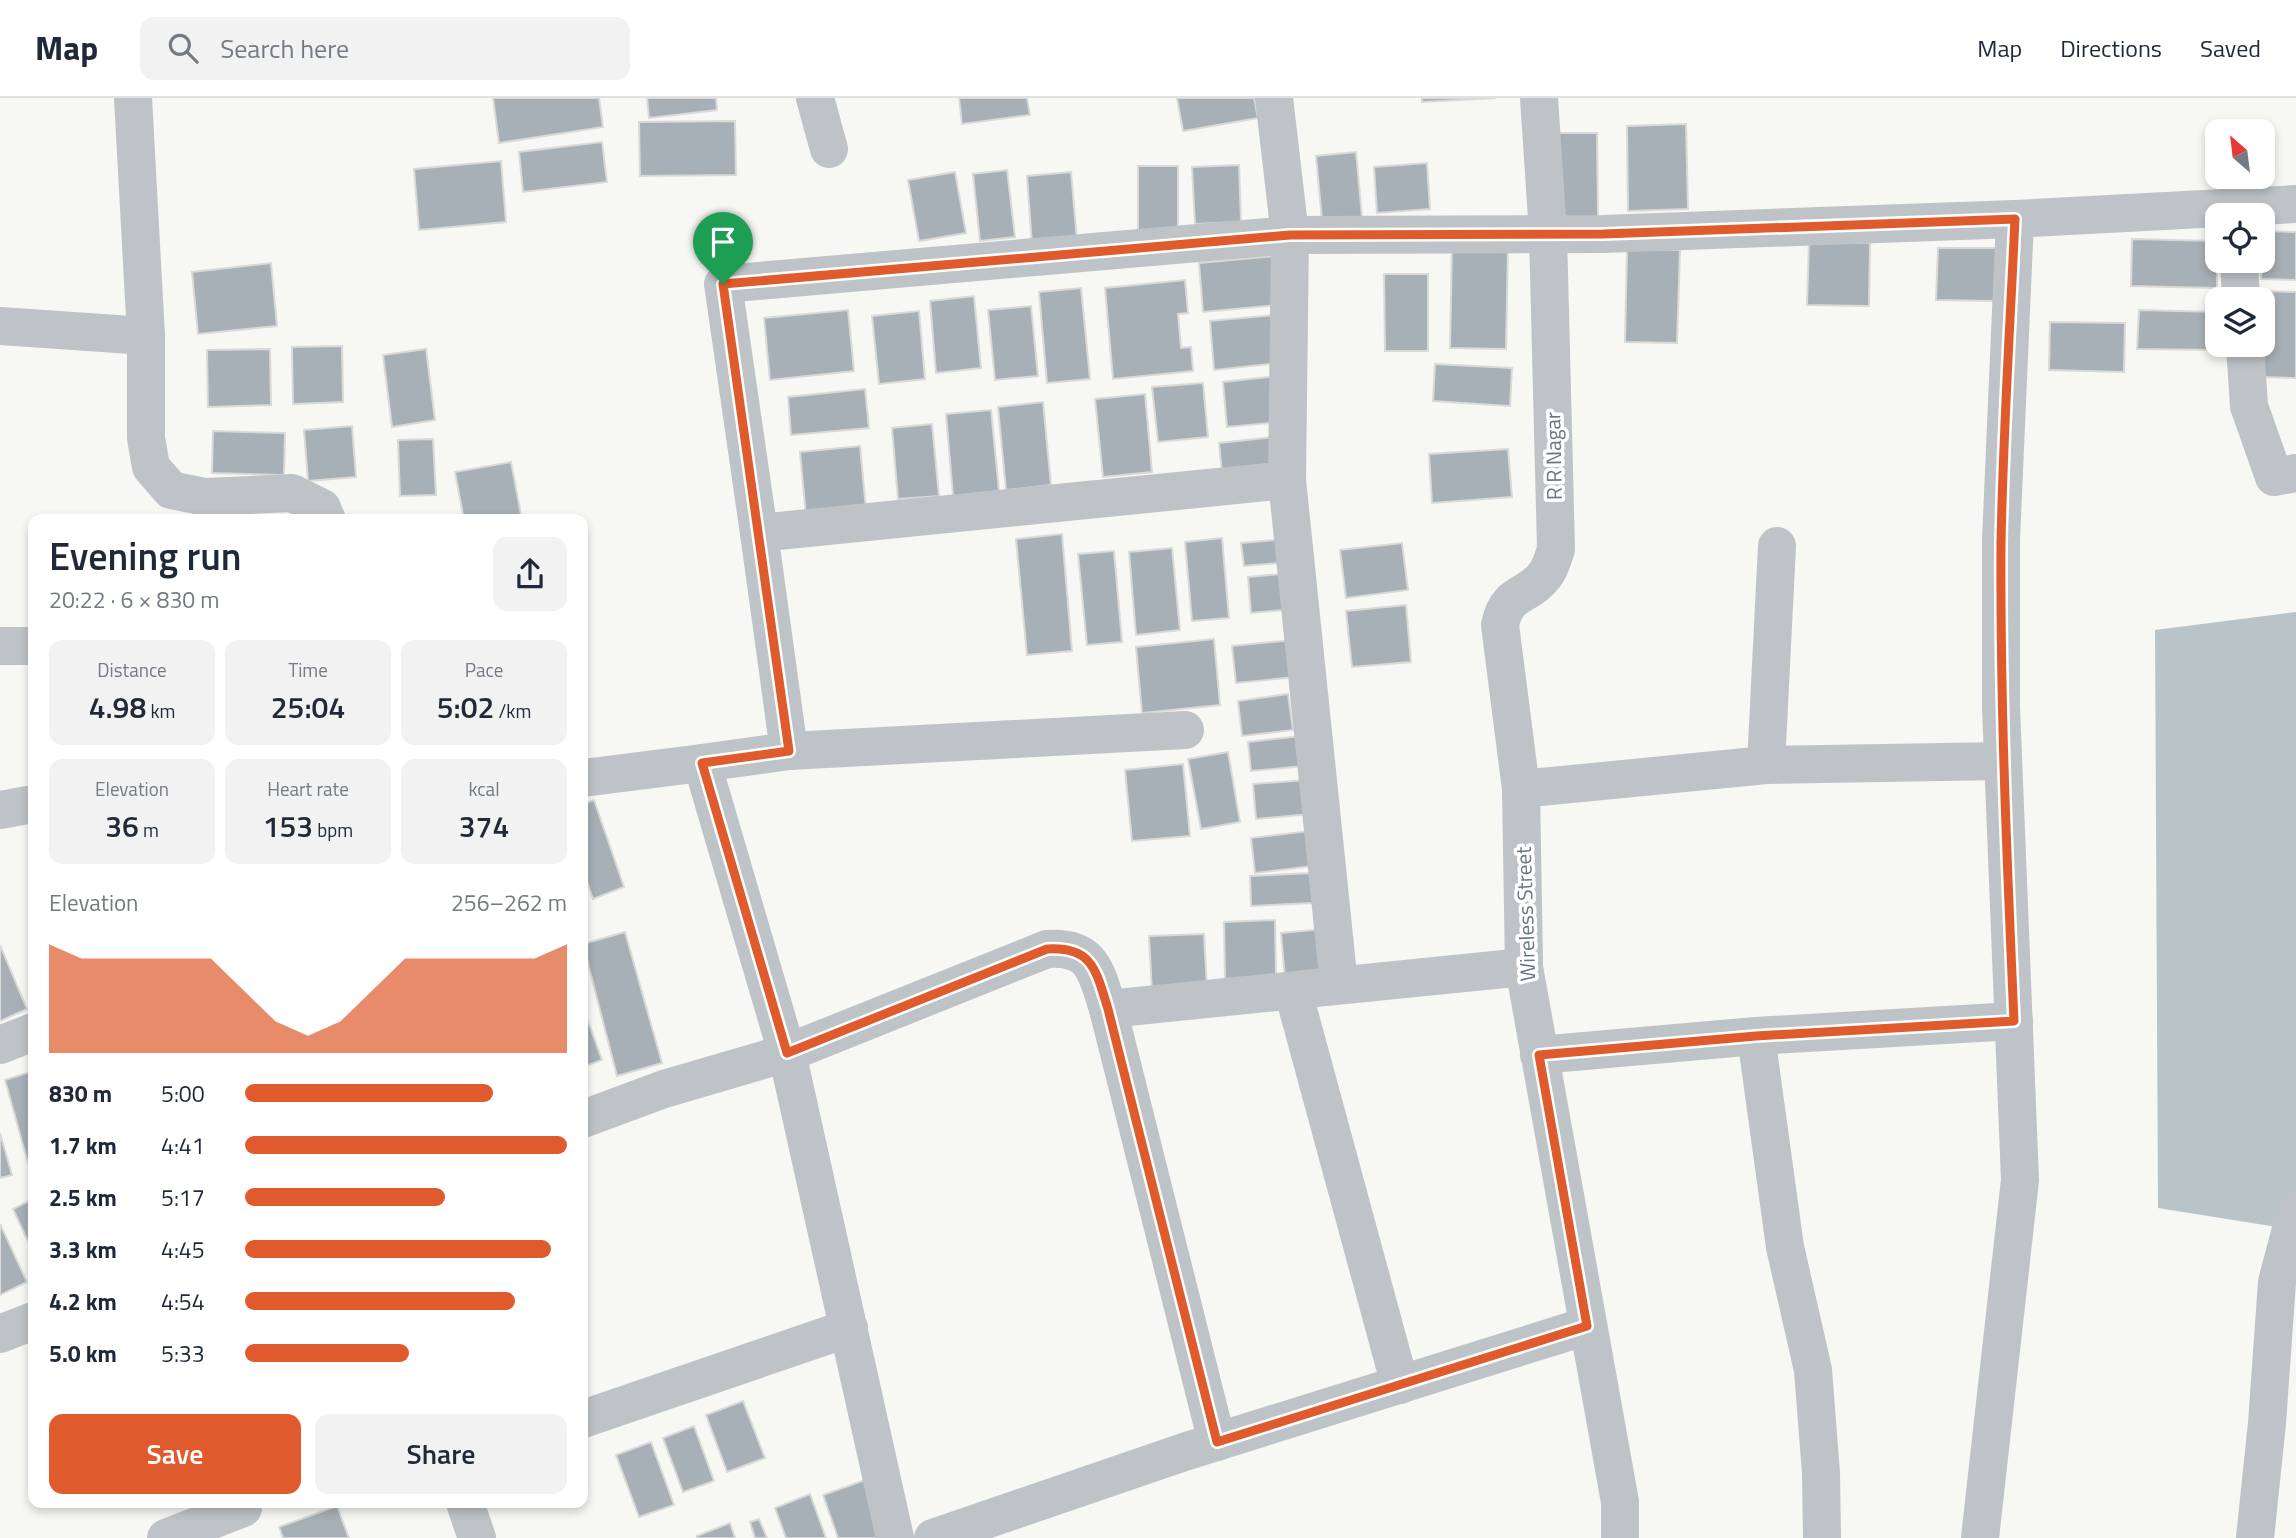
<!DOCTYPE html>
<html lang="en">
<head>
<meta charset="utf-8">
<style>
  :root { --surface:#fff; --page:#f2f2f3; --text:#1f2937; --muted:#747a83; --line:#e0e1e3; --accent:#df5b2d }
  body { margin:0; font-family:"Titillium Web",sans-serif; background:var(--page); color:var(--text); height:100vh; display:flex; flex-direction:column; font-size:26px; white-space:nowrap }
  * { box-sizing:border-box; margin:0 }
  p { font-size:23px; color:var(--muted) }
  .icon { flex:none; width:38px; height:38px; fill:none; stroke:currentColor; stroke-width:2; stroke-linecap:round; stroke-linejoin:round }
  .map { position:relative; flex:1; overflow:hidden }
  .details { position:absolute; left:28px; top:416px; width:560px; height:994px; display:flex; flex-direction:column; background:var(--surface); border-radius:14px; box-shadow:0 4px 10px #0003 }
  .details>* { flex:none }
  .needle { width:46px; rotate:332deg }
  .controls { position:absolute; left:2205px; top:21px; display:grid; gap:14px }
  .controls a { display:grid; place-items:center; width:70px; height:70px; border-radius:14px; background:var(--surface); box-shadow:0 4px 10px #0003; font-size:35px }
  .pin { position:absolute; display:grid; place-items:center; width:60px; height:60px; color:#fff; margin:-72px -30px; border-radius:50% 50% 50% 0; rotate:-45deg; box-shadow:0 0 7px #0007 }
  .pin .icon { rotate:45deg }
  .round { display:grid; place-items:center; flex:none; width:74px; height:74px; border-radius:14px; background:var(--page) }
  .summary { display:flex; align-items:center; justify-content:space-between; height:119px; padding:0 21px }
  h1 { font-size:38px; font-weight:600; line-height:52px }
  .metrics { display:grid; grid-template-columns:repeat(3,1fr); gap:10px; height:119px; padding:7px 21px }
  .metrics div { display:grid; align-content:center; border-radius:14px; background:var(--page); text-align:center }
  .metrics b { font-size:30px; font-weight:600 }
  .metrics small { font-size:19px; font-weight:400 }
  .metrics p { font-size:19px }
  .chart { height:196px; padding:14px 21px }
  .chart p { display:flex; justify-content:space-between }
  .chart svg { width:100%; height:126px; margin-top:7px; fill:var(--accent); opacity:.7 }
  .primary-button { display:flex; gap:14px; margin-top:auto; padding:14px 21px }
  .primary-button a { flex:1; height:80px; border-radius:14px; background:var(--accent); color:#fff; font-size:28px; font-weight:600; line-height:80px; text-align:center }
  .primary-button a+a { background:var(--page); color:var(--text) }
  ul { padding:0 21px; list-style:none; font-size:23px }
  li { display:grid; grid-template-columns:112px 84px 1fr; align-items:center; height:52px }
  li i { height:18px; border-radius:9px; background:var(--accent) }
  header { display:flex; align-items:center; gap:42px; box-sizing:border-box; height:98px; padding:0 35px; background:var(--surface); border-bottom:2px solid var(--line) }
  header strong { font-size:33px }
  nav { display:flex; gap:38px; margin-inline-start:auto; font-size:24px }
  .search { width:490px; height:63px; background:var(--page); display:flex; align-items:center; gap:18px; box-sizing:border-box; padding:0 24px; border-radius:14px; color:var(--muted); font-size:26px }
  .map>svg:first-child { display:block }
</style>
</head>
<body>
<header>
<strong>Map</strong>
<div class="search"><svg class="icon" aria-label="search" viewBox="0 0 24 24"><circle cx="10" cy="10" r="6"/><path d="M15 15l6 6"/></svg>Search here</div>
<nav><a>Map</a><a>Directions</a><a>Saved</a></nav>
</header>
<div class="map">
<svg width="2296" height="1440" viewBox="0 0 2296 1440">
  <rect width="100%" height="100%" fill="#f7f7f4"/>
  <polygon fill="#b9c4c9" points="2296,514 2296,1132 2158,1110 2155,532"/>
  <g fill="#a7b0b6" stroke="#d9d9d7" stroke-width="2">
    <polygon points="493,0 599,0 603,29 499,45"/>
    <polygon points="647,0 716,0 717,12 649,20"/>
    <polygon points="959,0 1027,0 1030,17 962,26"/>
    <polygon points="1177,0 1254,0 1258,20 1183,33"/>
    <polygon points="1422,0 1496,0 1422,4"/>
    <polygon points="735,23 736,77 640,78 639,24"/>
    <polygon points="1686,26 1688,111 1628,113 1627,28"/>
    <polygon points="1556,35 1597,35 1598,119 1556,119"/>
    <polygon points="602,44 607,84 523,94 519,54"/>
    <polygon points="1356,54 1362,119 1322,122 1316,58"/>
    <polygon points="501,63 506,124 419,132 414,71"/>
    <polygon points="1427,65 1430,111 1377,115 1374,69"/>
    <polygon points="1239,67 1241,124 1195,126 1192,69"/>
    <rect x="1138" y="68" width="40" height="66"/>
    <polygon points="1007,72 1015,139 980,143 973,76"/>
    <polygon points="955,74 966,135 919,143 908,82"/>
    <polygon points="1071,74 1077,143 1032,147 1027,78"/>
    <polygon points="2263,133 2296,134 2296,182 2261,181"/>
    <polygon points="2132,141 2217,143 2217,190 2131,188"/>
    <polygon points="1809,144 1870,145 1869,208 1807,207"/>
    <polygon points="1452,146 1508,147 1506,251 1450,250"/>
    <polygon points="1938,150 1997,150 1995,203 1936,202"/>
    <polygon points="1627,151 1680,152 1677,245 1625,244"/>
    <polygon points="1274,158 1278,207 1203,214 1199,165"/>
    <polygon points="271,165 277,228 198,236 192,174"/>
    <polygon points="1384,176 1428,176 1428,253 1385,253"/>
    <polygon points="1185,182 1188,215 1178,216 1181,250 1191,249 1193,273 1113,281 1105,190"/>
    <polygon points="1081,190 1090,281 1047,285 1039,194"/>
    <polygon points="2261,193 2296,194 2296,280 2259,279 2263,247"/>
    <polygon points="974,198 981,270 936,275 930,203"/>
    <polygon points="1031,208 1038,278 995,282 988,212"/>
    <polygon points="848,212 854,273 770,282 764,220"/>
    <polygon points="2139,212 2217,214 2217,247 2220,247 2220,252 2137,251"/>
    <polygon points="919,213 925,281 879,286 872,218"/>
    <polygon points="1275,217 1280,265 1214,272 1210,223"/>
    <polygon points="2050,224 2125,225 2124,274 2049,272"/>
    <polygon points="342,248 343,304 293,306 292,249"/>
    <polygon points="270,251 271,307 208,309 207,252"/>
    <polygon points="426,251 435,322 392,329 383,257"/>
    <polygon points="1435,266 1512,270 1510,308 1433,303"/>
    <polygon points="1276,278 1280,324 1227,329 1223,284"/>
    <polygon points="1203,285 1208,339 1158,344 1152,289"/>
    <polygon points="865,291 869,330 791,337 788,299"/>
    <polygon points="1145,296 1152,374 1103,379 1095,301"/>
    <polygon points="1043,304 1051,387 1006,392 998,309"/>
    <polygon points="991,312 999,393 953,398 946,316"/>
    <polygon points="932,326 939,398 898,401 892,330"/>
    <polygon points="352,328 356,379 308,383 304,332"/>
    <polygon points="213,333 285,335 284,377 212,375"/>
    <polygon points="1274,339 1277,378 1223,384 1219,345"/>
    <polygon points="433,341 436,397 400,398 398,342"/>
    <polygon points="860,348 866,412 806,418 800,354"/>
    <polygon points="1508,351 1512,399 1432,405 1429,356"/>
    <polygon points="511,364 522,422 464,422 455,374"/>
    <polygon points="1062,436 1072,553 1027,557 1016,441"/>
    <polygon points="1222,440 1229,520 1192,523 1185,444"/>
    <polygon points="1287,441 1288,464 1244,468 1241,445"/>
    <polygon points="1402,445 1408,492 1346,500 1340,452"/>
    <polygon points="1172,450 1180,532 1136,537 1129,454"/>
    <polygon points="1114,453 1122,544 1087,547 1078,456"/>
    <polygon points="1290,475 1294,511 1251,515 1248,479"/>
    <polygon points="1406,507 1411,564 1352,569 1346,513"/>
    <polygon points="1214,541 1220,607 1142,615 1136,549"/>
    <polygon points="1293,542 1296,579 1236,585 1232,548"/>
    <polygon points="1288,596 1293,632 1242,638 1238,603"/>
    <polygon points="1301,638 1304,668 1251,673 1248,644"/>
    <polygon points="1228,654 1240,724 1201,731 1188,661"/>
    <polygon points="1183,666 1190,738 1132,743 1125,672"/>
    <polygon points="1307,682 1310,716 1256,721 1253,686"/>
    <polygon points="594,702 624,789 593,801 583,772 583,706"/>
    <polygon points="1309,733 1313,768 1255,775 1251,740"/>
    <polygon points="1312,775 1313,805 1251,808 1250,778"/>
    <polygon points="1275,822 1276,880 1225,881 1224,824"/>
    <polygon points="1324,831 1327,878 1285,881 1281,835"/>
    <polygon points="625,834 662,965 617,978 583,846"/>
    <polygon points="1204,836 1207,891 1152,894 1149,838"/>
    <polygon points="0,847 27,911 0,923"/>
    <polygon points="583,909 602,962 583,969"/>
    <polygon points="33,973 33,1063 28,1065 5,982"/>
    <polygon points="0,1035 12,1077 0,1080"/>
    <polygon points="33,1101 33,1154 13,1111"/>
    <polygon points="0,1126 27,1184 0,1197"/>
    <polygon points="743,1303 765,1360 727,1374 706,1317"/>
    <polygon points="694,1328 714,1383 683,1394 663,1340"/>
    <polygon points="651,1344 674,1407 639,1419 616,1357"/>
    <polygon points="865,1382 886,1440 838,1440 823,1397"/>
    <polygon points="810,1396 826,1440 786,1440 775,1410"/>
    <polygon points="337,1408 349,1440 283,1440 279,1429"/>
    <polygon points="759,1421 767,1440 755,1440 750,1424"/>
    <polygon points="730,1425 735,1440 697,1440 697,1438"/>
  </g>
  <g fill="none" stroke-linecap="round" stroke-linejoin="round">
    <g stroke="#bec3c7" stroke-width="38">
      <polyline points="133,0 146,238 146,340 151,369 171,392 205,399 292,395 322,410 327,422"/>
      <polyline points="815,0 829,51"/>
      <polyline points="1274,0 1290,137 1287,382"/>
      <polyline points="2239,163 2241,201"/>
      <polyline points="0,228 146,238"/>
      <polyline points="2245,247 2249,308 2274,379 2296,375"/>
      <polyline points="759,435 723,186 1290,137 1603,136 2015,121"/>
      <polyline points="0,548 33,548"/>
      <polyline points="789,653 1185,632"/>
      <polyline points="1766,667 2003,663"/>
      <polyline points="583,680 702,665"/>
      <path d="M1521,691L1500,527C1507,492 1528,500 1545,477C1551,469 1553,460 1556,451L1548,135L1539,0"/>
      <polyline points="0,712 33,706"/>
      <polyline points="1293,893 1400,1287"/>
      <polyline points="1108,911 1217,1344"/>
      <polyline points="1756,938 1785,1149 1813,1272 1821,1375 1822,1440"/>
      <polyline points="0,947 33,934"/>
      <polyline points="1539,957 1756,938 2014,923"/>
      <path d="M583,1021L664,991L787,955L1047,851C1093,848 1096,873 1108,911L1524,869"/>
      <polyline points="0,1236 33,1223"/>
      <polyline points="583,1321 849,1230"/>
      <polyline points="465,1405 477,1440"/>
      <polyline points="166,1440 243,1410"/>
      <polyline points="895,1440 787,955 702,665 789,653 759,435 1287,382 1339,887"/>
      <polyline points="933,1440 1184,1354 1587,1228"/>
      <polyline points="1620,1440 1620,1404 1524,869 1521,691 1766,667 1777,448"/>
      <polyline points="1980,1440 2020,1082 2001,609 2001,442 2015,121 2296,106"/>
      <polyline points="2255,1440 2267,1325 2277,1184 2296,1112"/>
    </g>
  </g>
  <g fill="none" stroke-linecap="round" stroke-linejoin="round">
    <defs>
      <path id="route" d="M2015,121C2010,229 2003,337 2001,445C2000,605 2007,764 2014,923L1756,938L1539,957L1587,1228L1217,1344L1108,911C1096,873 1093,848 1047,851L787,955L702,665L789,653L723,186L1290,137L1603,136Z"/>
    </defs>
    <use href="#route" stroke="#fff" stroke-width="14"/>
    <use href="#route" stroke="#df5b2d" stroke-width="9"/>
  </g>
  <g text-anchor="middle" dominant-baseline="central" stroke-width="7" stroke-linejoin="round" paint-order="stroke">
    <g font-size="21" fill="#677785" stroke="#fff">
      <text transform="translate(1553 358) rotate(-91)">R R Nagar</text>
      <text transform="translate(1525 816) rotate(-92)">Wireless Street</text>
    </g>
  </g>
</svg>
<div class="controls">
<a><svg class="needle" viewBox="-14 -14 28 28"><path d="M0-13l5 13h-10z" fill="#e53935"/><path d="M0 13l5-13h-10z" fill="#747a83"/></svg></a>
<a><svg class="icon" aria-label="locate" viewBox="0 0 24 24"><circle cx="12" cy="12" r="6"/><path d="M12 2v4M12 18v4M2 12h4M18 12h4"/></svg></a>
<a><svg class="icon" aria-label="layers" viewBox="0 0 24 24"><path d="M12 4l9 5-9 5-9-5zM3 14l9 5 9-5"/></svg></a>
</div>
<div class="pin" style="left:723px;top:186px;background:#1e9e55"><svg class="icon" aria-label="arrive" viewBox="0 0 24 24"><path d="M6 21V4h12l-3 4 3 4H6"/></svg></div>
<section class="details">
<div class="summary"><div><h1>Evening run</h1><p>20:22 · 6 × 830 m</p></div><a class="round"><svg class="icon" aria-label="share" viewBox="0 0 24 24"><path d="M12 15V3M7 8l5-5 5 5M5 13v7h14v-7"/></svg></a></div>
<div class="metrics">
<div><p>Distance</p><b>4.98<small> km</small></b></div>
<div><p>Time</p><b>25:04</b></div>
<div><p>Pace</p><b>5:02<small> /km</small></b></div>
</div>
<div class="metrics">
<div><p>Elevation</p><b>36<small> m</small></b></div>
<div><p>Heart rate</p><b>153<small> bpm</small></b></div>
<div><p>kcal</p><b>374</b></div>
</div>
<div class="chart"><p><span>Elevation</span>256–262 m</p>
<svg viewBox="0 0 160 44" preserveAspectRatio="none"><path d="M0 44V6L10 11L20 11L30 11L40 11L50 11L60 22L70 33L80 38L90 33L100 22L110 11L120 11L130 11L140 11L150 11L160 6V44z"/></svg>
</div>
<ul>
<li><b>830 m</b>5:00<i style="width:77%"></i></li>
<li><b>1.7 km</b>4:41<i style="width:100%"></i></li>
<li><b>2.5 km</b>5:17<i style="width:62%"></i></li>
<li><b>3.3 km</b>4:45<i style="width:95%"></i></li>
<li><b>4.2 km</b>4:54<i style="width:84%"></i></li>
<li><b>5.0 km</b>5:33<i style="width:51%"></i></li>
</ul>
<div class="primary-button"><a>Save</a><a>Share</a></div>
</section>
</div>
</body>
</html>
